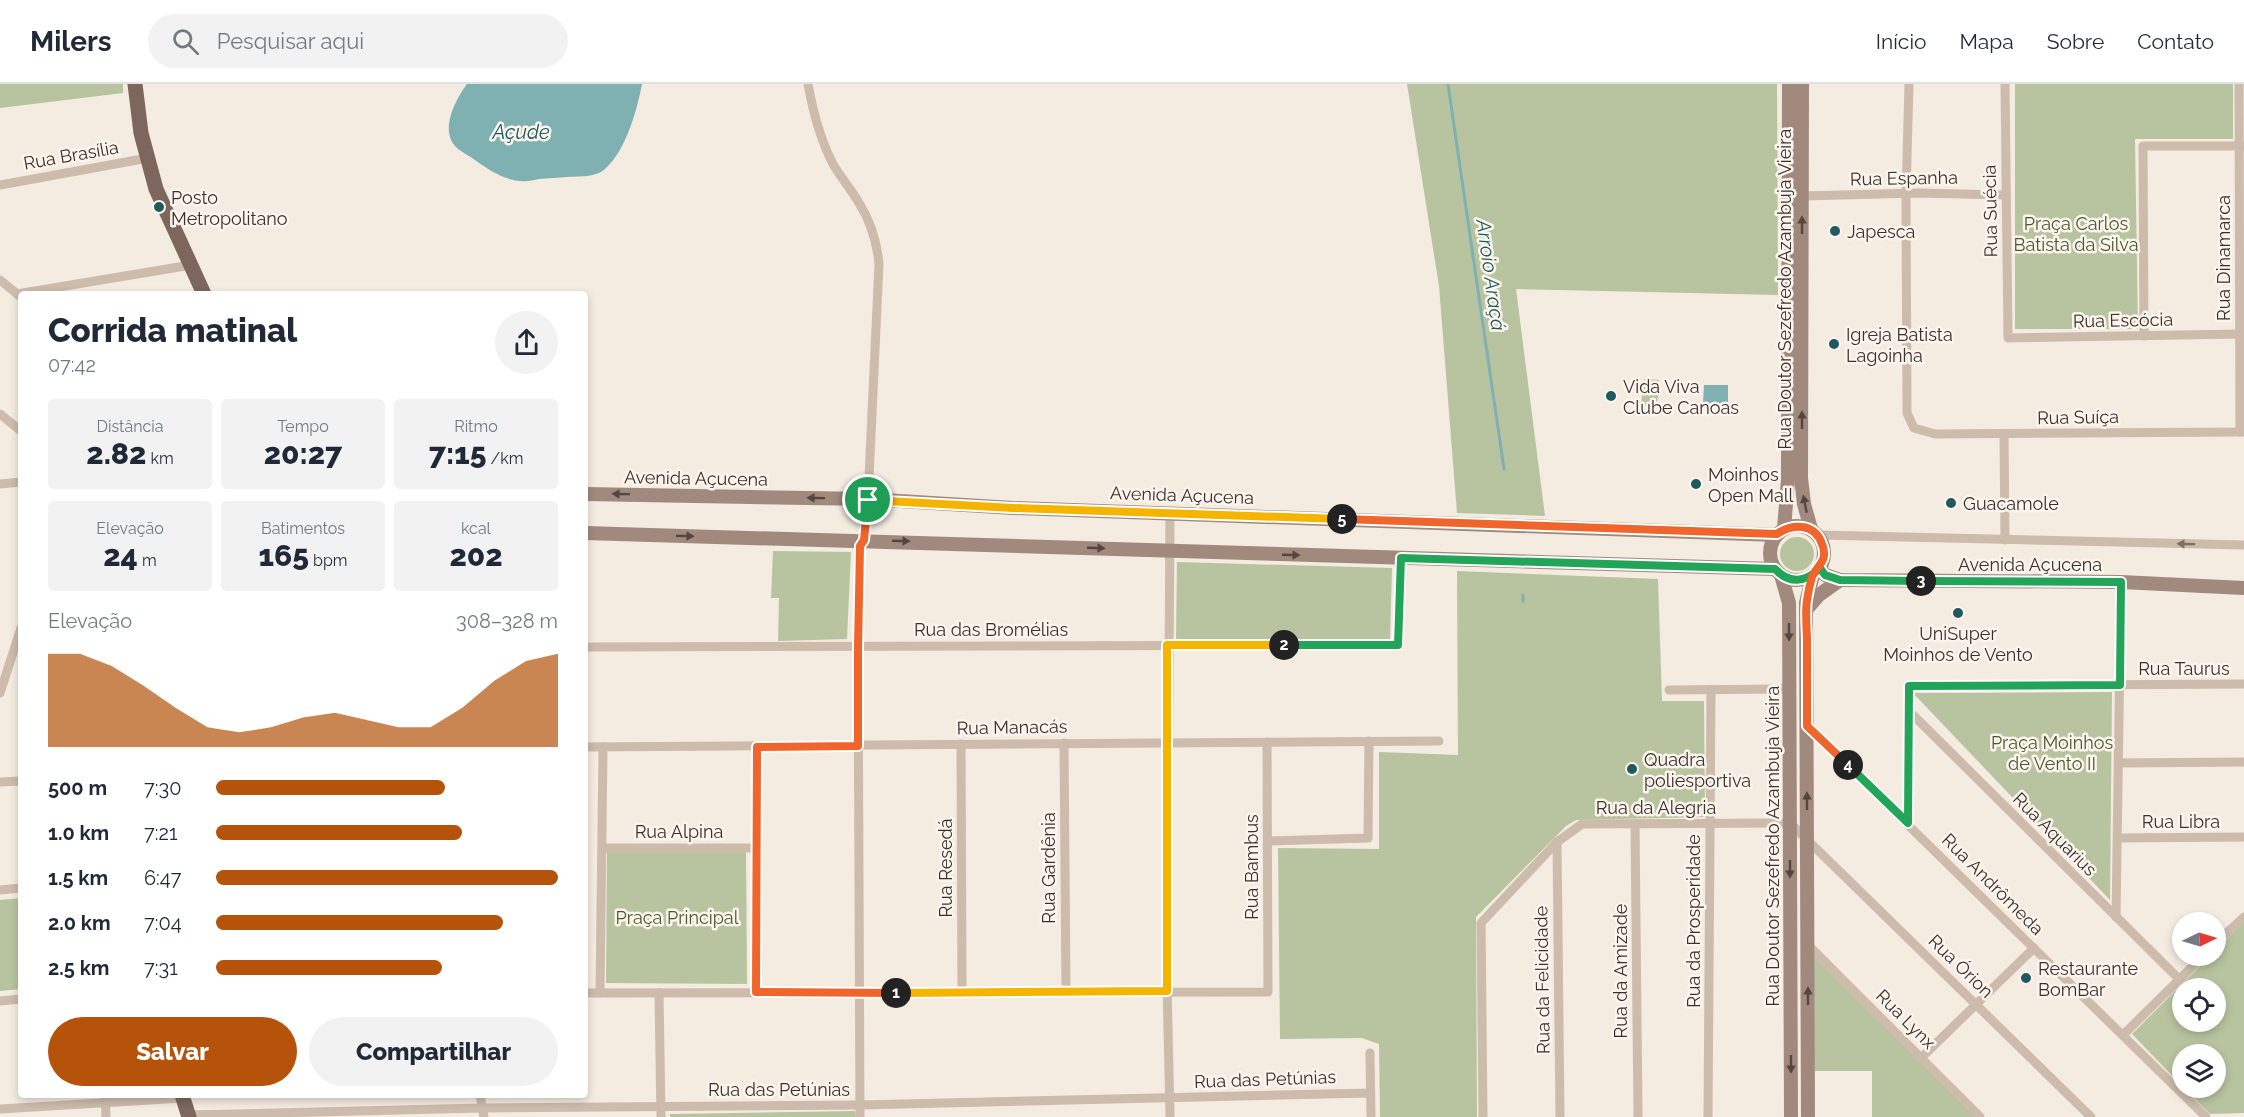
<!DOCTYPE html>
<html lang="pt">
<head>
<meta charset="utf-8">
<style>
  :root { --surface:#fff; --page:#f2f2f3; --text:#1f2937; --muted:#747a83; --line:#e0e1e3; --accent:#b45309 }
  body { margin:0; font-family:Raleway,sans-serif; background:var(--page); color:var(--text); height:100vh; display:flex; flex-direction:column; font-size:22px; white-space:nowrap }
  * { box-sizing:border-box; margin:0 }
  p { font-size:20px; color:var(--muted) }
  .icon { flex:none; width:33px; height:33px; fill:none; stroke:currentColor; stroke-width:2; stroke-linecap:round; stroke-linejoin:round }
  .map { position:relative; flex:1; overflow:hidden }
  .panel { position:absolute; left:18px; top:207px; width:570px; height:807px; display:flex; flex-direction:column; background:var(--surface); border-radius:6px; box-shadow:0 3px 9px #0003 }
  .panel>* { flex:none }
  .needle { width:39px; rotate:85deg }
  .tools { position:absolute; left:2172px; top:828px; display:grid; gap:12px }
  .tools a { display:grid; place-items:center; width:54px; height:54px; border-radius:50%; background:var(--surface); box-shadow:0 3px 9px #0003; font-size:30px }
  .pin { position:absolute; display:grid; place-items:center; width:51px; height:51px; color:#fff; margin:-26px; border:3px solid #fff; border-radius:50%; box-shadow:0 2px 6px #0007 }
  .km { position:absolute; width:30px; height:30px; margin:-15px; border-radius:50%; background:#222; color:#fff; font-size:16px; line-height:30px; text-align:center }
  .round { display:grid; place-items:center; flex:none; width:63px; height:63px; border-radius:32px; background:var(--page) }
  .head { display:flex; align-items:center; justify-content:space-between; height:102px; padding:0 30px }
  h1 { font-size:33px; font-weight:800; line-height:45px }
  .stats { display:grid; grid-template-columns:repeat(3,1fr); gap:9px; height:102px; padding:6px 30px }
  .stats div { display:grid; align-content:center; border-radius:6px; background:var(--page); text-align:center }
  .stats b { font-size:30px; font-weight:800 }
  .stats small { font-size:16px; font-weight:400 }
  .stats p { font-size:16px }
  .chart { height:168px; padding:12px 30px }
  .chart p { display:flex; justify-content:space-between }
  .chart svg { width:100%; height:108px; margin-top:6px; fill:var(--accent); opacity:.7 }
  .cta { display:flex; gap:12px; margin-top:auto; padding:12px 30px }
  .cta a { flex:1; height:69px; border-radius:36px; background:var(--accent); color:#fff; font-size:24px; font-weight:800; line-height:69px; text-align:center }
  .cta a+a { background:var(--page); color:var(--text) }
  ul { padding:0 30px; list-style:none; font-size:20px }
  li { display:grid; grid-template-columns:96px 72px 1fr; align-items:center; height:45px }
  li i { height:15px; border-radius:8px; background:var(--accent) }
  header { display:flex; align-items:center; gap:36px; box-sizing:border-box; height:84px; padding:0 30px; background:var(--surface); border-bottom:2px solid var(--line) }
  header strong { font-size:28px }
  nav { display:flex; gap:33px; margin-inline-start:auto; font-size:21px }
  .search { width:420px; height:54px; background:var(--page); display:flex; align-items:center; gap:15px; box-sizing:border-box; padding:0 21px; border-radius:33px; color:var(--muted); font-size:22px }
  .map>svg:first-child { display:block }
</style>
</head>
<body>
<header>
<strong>Milers</strong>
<div class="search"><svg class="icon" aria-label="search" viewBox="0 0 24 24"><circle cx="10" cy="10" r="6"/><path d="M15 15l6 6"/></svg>Pesquisar aqui</div>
<nav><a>Início</a><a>Mapa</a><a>Sobre</a><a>Contato</a></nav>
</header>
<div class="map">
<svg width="2244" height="1033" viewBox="0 0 2244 1033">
  <rect width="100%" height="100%" fill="#f4ebe1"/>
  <g fill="#b8c4a0" fill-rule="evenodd">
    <polygon points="0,0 123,0 123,9 0,24"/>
    <polygon points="1407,0 1777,0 1778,211 1516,205 1545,432 1457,429 1439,202"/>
    <polygon points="2015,0 2233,0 2233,55 2135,55 2138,245 2015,245"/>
    <polygon points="1644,295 1659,296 1657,324 1641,322"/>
    <circle cx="1797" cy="470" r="17"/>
    <polygon points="773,467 851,468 847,555 778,557 779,514 771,514"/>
    <polygon points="1177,478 1392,484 1390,555 1176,556"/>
    <polygon points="1457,487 1658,495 1662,617 1704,617 1705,733 1576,736 1566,742 1476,833 1477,1033 1380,1033 1379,960 1362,954 1280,955 1278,764 1379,765 1379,668 1458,671"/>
    <polygon points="2112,608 2110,816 1913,609"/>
    <polygon points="746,767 747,900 606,899 607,768"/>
    <polygon points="21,814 21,905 0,907 0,816"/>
    <path d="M2244,838V1029L2210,1030L2184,1004H2216V970H2182V1002L2132,950L2210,872H2216V866ZM2182,904H2216V938H2182Z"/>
    <polygon points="1813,871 1976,1033 1872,1033 1872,987 1814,987"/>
    <polygon points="855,1027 856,1033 670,1033 670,1030"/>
  </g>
  <g fill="#7fb0b2">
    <path d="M467,0H642C637,26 626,66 606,84C596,94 580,92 567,93C558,94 548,94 539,95C533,96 527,98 521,97C504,96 489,86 475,76C470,72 461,68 456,63C439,46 456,15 467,0Z"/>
    <polygon points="1704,301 1728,301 1728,321 1703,320"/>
  </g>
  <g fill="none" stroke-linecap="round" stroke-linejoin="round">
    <g stroke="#7fb0b2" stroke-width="3">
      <polyline points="1448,0 1504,385"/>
      <polyline points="1523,511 1523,517"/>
    </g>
    <g stroke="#cdbbac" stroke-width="9">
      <path d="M808,0C813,28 820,55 833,80C841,94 851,105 859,119C871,138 877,158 879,180L868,415L864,456L860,462L858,563L860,1033"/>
      <polyline points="1909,0 1906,110 1907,329 1914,344 1935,350 2244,348"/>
      <polyline points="2005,0 2008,254 2240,250"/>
      <polyline points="2239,0 2240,348"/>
      <polyline points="0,101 148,74"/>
      <polyline points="1802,112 1919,109 2006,111"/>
      <polyline points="0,196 21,213"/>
      <polyline points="17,210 191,181"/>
      <polyline points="2144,252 2143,62 2244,62"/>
      <polyline points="0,330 21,347"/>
      <polyline points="2004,350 2005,456"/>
      <polyline points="0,400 21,398"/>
      <polyline points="1170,429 1167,900 1170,1033"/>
      <polyline points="1818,451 2244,461"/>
      <polyline points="585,563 1398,561 1401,474"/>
      <polyline points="1669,606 1789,605"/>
      <polyline points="0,609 21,544"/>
      <polyline points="1909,627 2179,895"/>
      <polyline points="1807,642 2206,1033"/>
      <polyline points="1064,659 1066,908"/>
      <polyline points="961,660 962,909"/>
      <polyline points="585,663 1439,657"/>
      <polyline points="2119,679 2244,678"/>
      <polyline points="0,698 21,697"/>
      <polyline points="1908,739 1909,602 2244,600"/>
      <polyline points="1635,740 1638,1033"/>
      <polyline points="2118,754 2244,753"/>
      <polyline points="1268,757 1368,754 1369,657"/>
      <polyline points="1557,758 1560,1033"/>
      <polyline points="602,764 756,764"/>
      <polyline points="0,806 21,804"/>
      <polyline points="2116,833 2121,498"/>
      <polyline points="2216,859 2244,833"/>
      <polyline points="1808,861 1980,1033"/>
      <polyline points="756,908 757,663"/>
      <polyline points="585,909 1268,908 1267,658"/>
      <polyline points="600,909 603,663"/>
      <polyline points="659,909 661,1033"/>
      <polyline points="0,917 21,915"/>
      <polyline points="2123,951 2203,872"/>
      <polyline points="1370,969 1371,1033"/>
      <polyline points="1921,974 2034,864"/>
      <polyline points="105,1011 106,1033"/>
      <polyline points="480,1011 484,1033"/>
      <polyline points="0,1025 183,1014"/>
      <polyline points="188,1031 482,1024 860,1021 1370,1009"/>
      <polyline points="1483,1033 1481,839 1557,758 1582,740 1790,739 2091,1033"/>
      <polyline points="1708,1033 1711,606"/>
    </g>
    <g stroke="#a18a7d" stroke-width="14">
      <polyline points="1802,0 1801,394 1804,420 1811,445"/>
      <polyline points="585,410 868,415 1013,424 1777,451"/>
      <circle cx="1797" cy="469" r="27"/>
      <polyline points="1784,445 1788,395 1789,0"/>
      <path d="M585,449C982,459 1378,475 1775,485"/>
      <polyline points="1820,484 1825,491 1840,496 2121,498 2244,504"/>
      <polyline points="1781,491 1789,519 1791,1033"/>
      <polyline points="1806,526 1819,511 1840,496"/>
      <polyline points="1808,1033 1806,519 1813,491"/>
    </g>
    <g stroke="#7d675c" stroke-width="15">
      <polyline points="135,0 141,49 156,105 204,210"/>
      <polyline points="182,1011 189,1033"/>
    </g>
  </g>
  <defs><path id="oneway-solid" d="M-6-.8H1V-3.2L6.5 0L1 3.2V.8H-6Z" transform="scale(1.5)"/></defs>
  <g fill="#544640">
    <use href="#oneway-solid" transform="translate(1802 141) rotate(-90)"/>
    <use href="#oneway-solid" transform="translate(1802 336) rotate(-90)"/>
    <use href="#oneway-solid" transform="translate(621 410) rotate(-179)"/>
    <use href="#oneway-solid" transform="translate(816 414) rotate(-179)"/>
    <use href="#oneway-solid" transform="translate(1805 420) rotate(-101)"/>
    <use href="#oneway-solid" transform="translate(685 452) rotate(1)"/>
    <use href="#oneway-solid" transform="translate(901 457) rotate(2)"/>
    <use href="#oneway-solid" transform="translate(1096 464) rotate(2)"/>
    <use href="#oneway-solid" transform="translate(1291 471) rotate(2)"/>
    <use href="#oneway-solid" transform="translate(1789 548) rotate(90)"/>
    <use href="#oneway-solid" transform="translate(1807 717) rotate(-90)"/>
    <use href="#oneway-solid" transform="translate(1790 785) rotate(90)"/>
    <use href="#oneway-solid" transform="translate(1808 912) rotate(-90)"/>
    <use href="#oneway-solid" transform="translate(1791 980) rotate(90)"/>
  </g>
  <use fill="#7d6f65" href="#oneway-solid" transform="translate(2186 460) rotate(-179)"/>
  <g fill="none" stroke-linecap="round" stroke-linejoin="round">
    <defs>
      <polyline id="split-1" points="868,416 864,456 860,462 858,563 858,662 757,663 756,908 896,909"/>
      <polyline id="split-2" points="896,909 1167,907 1167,561 1284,561"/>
      <path id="split-3" d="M1284,561H1398L1401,474L1775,485C1789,500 1805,499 1820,484L1825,491L1840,496L1921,497"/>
      <polyline id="split-4" points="1848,681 1908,739 1909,602 2120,601 2121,498 1921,497"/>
      <path id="split-5" d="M1342,435L1777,450C1792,439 1815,439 1822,460C1829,477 1817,481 1812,493C1810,500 1808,509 1807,516C1805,529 1807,545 1807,558C1807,586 1807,614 1807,642L1848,681"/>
      <polyline id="split-6" points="868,416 1013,424 1342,435"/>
    </defs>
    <use href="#split-1" stroke="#fff" stroke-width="12"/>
    <use href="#split-2" stroke="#fff" stroke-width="12"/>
    <use href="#split-3" stroke="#fff" stroke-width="12"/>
    <use href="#split-4" stroke="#fff" stroke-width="12"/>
    <use href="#split-5" stroke="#fff" stroke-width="12"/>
    <use href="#split-6" stroke="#fff" stroke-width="12"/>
    <use href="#split-1" stroke="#f0652b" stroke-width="8"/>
    <use href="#split-2" stroke="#f5b400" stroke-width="8"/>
    <use href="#split-3" stroke="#22a559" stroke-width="8"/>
    <use href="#split-4" stroke="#22a559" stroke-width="8"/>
    <use href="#split-5" stroke="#f0652b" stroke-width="8"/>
    <use href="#split-6" stroke="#f5b400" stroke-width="8"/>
  </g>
  <g fill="#1f5a5e" stroke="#fbf5ee" stroke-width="2">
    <circle cx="159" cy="123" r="6"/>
    <circle cx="1835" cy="147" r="6"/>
    <circle cx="1834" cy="260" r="6"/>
    <circle cx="1611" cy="312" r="6"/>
    <circle cx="1696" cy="400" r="6"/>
    <circle cx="1951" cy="419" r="6"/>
    <circle cx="1958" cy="529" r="6"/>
    <circle cx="1632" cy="685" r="6"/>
    <circle cx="2026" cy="894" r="6"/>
  </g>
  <g text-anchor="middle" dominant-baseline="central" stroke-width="5" stroke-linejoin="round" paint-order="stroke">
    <g font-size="18" fill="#3b302b" stroke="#fbf5ee">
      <text transform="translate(71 71) rotate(-10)">Rua Brasília</text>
      <text transform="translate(1904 94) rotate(-1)">Rua Espanha</text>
      <text transform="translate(1990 127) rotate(-91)">Rua Suécia</text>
      <text transform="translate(2223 174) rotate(-90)">Rua Dinamarca</text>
      <text transform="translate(1784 205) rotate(-90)">Rua Doutor Sezefredo Azambuja Vieira</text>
      <text transform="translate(2123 236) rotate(-1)">Rua Escócia</text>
      <text transform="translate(2078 333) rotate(-1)">Rua Suíça</text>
      <text transform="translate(696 394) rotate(1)">Avenida Açucena</text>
      <text transform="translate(1182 411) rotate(2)">Avenida Açucena</text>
      <text x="2030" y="480">Avenida Açucena</text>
      <text x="991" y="545">Rua das Bromélias</text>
      <text x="2184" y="584">Rua Taurus</text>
      <text transform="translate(1012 643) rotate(-1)">Rua Manacás</text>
      <text x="1656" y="723">Rua da Alegria</text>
      <text x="2181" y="737">Rua Libra</text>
      <text x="679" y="747">Rua Alpina</text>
      <text transform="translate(2055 750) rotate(45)">Rua Aquarius</text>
      <text transform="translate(1772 762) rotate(-90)">Rua Doutor Sezefredo Azambuja Vieira</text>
      <text transform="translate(1251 783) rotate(-90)">Rua Bambus</text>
      <text transform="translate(945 784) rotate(-90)">Rua Resedá</text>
      <text transform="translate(1048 784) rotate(-90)">Rua Gardênia</text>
      <text transform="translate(1993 800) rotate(45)">Rua Andrômeda</text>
      <text transform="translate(1693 837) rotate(-90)">Rua da Prosperidade</text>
      <text transform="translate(1961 882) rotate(44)">Rua Órion</text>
      <text transform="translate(1620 887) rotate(-90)">Rua da Amizade</text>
      <text transform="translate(1542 896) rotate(-91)">Rua da Felicidade</text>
      <text transform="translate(1906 935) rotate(45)">Rua Lynx</text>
      <text transform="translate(1265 995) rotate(-2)">Rua das Petúnias</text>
      <text x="779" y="1005">Rua das Petúnias</text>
    </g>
    <g font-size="18" fill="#3b302b" stroke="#fbf5ee" text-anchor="start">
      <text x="171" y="113">Posto<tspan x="171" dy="21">Metropolitano</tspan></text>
      <text x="1847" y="147">Japesca</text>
      <text x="1846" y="250">Igreja Batista<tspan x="1846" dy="21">Lagoinha</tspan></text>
      <text x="1623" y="302">Vida Viva<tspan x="1623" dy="21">Clube Canoas</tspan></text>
      <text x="1708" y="390">Moinhos<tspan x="1708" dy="21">Open Mall</tspan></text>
      <text x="1963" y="419">Guacamole</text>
      <text x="1958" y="549" text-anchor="middle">UniSuper<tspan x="1958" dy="21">Moinhos de Vento</tspan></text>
      <text x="1644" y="675">Quadra<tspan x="1644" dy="21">poliesportiva</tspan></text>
      <text x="2038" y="884">Restaurante<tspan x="2038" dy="21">BomBar</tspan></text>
    </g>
    <g font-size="18" fill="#4a5a2e" stroke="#fbf5ee">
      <text x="2076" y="139">Praça Carlos<tspan x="2076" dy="21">Batista da Silva</tspan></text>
      <text x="2052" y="658">Praça Moinhos<tspan x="2052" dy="21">de Vento II</tspan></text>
      <text x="677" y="833">Praça Principal</text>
    </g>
    <g font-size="20" font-style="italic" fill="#1f5a5e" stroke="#fbf5ee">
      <text x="521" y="48">Açude</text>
      <text transform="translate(1491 191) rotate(82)">Arroio Araçá</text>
    </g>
  </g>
</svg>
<div class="tools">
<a><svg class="needle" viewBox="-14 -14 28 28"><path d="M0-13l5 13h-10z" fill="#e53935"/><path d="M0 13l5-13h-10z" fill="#747a83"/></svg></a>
<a><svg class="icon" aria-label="locate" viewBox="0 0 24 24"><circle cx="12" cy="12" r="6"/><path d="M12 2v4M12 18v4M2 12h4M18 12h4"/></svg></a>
<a><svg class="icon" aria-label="layers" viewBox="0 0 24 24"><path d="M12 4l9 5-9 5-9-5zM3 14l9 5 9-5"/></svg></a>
</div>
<div class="pin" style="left:868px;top:416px;background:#1e9e55"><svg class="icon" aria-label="arrive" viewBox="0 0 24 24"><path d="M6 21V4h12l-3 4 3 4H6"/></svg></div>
<b class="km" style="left:896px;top:909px">1</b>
<b class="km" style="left:1284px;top:561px">2</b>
<b class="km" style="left:1921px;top:497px">3</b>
<b class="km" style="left:1848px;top:681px">4</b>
<b class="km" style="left:1342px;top:435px">5</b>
<section class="panel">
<div class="head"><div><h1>Corrida matinal</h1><p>07:42</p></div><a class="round"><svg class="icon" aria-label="share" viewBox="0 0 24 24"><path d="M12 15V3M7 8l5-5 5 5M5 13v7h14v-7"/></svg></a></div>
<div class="stats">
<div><p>Distância</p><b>2.82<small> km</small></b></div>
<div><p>Tempo</p><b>20:27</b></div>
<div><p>Ritmo</p><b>7:15<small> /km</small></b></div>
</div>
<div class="stats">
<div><p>Elevação</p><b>24<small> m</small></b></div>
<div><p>Batimentos</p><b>165<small> bpm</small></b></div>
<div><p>kcal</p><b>202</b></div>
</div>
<div class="chart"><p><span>Elevação</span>308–328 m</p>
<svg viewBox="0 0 160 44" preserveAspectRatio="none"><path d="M0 44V6L10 6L20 11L30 19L40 28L50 36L60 38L70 36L80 32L90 30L100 33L110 36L120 36L130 28L140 17L150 9L160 6V44z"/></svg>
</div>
<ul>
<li><b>500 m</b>7:30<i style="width:67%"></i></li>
<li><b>1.0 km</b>7:21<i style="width:72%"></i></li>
<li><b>1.5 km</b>6:47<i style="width:100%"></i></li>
<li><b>2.0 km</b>7:04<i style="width:84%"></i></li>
<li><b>2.5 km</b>7:31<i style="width:66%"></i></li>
</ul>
<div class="cta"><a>Salvar</a><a>Compartilhar</a></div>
</section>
</div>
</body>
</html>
